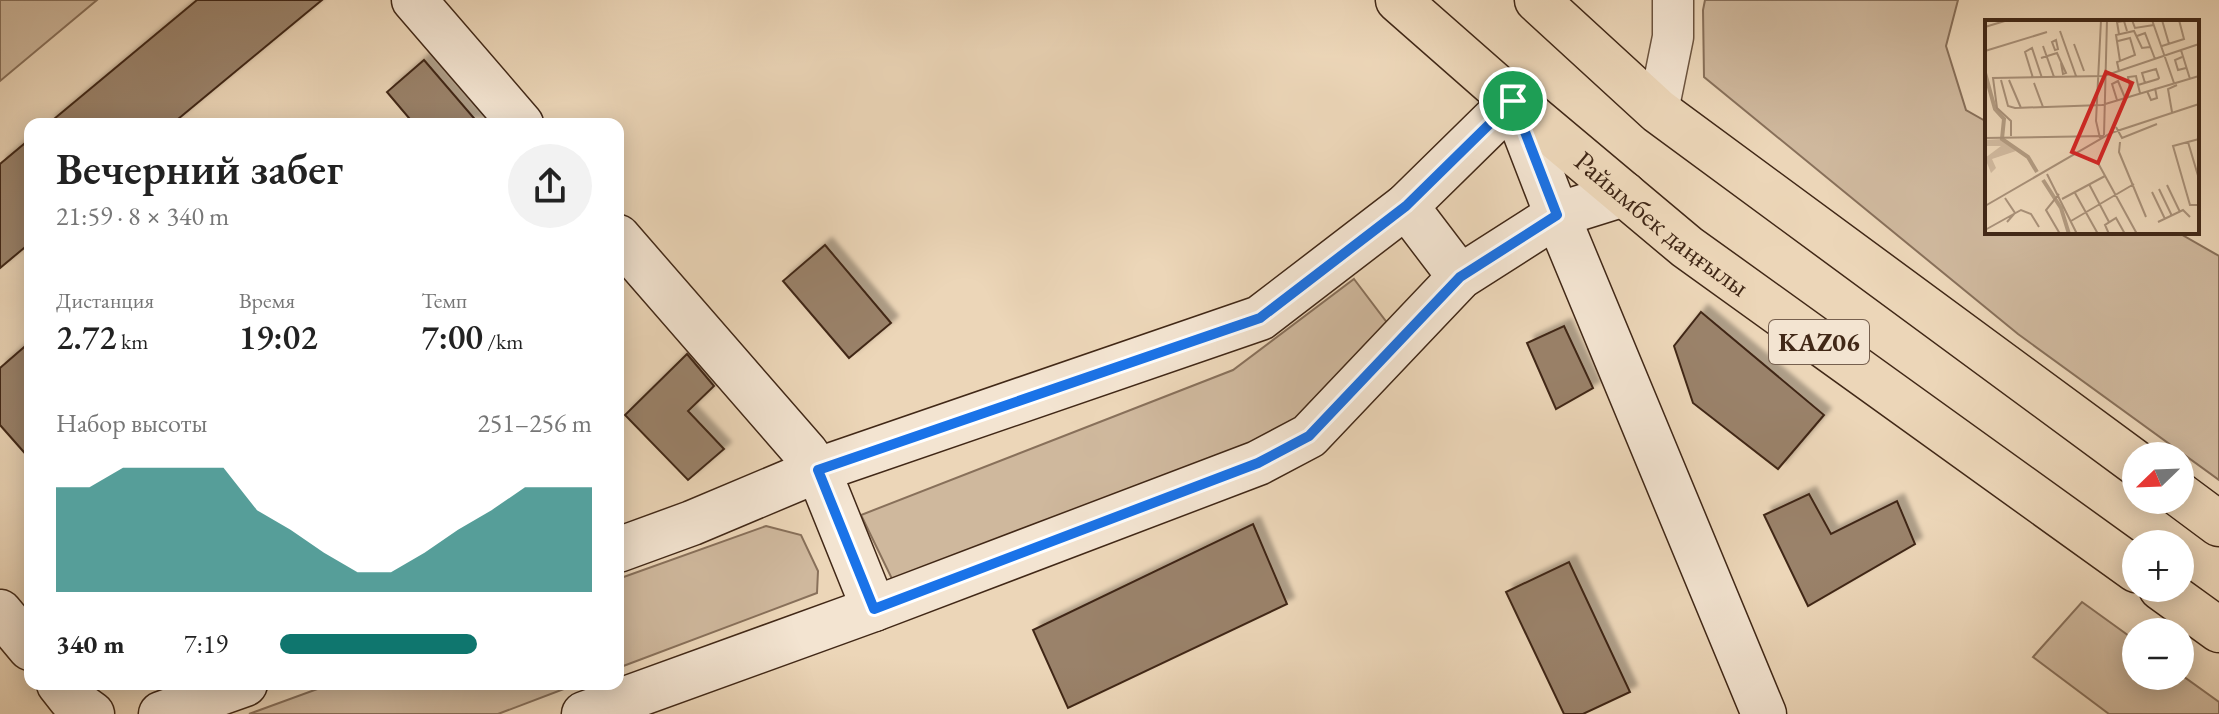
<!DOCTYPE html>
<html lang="ru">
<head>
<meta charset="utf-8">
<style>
  :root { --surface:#fff; --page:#f2f2f2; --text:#222; --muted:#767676; --accent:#0f766e }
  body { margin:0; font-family:"EB Garamond",serif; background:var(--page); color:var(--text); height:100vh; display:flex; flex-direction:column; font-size:30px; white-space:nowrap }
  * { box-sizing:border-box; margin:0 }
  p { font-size:26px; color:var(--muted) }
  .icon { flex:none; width:44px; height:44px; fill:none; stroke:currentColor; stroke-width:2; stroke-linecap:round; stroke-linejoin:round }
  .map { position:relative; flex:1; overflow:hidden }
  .details { position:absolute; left:24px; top:118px; width:600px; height:572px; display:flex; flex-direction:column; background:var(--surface); border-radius:16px; box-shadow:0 4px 20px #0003 }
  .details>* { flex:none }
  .needle { width:52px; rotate:247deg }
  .buttons { position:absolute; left:2122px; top:442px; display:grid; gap:16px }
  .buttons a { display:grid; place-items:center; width:72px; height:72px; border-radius:50%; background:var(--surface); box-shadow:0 4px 20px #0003; font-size:40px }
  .pin { position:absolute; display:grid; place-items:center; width:68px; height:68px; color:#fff; margin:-34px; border:4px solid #fff; border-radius:50%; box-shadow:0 2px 8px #0007 }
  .round { display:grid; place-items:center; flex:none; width:84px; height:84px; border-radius:42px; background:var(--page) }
  .summary { display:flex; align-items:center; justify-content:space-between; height:136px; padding:0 32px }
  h1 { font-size:44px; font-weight:600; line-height:60px }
  .stats { display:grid; grid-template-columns:repeat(3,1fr); gap:12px; height:136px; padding:8px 32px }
  .stats div { display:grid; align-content:center }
  .stats b { font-size:34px; font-weight:600 }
  .stats small { font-size:22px; font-weight:400 }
  .stats p { font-size:22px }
  .chart { height:224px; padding:16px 32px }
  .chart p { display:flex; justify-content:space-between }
  .chart svg { width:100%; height:144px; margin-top:8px; fill:var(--accent); opacity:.7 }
  ul { padding:0 32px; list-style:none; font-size:26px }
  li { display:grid; grid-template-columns:128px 96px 1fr; align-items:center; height:60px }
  li i { height:20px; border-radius:10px; background:var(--accent) }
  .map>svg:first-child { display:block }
</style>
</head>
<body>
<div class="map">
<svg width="2219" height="714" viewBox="0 0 2219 714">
  <defs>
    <filter id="shadow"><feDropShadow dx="7" dy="-7" stdDeviation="2" flood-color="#0004"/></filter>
  </defs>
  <rect width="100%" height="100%" fill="#ecd6b8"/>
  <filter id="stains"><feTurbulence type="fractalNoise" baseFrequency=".0025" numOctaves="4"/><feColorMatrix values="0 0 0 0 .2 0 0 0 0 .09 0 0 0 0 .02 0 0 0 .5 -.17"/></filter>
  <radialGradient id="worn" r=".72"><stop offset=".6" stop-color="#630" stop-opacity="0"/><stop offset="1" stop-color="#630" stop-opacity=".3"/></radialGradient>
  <g fill="#cfb89d" stroke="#88705a" stroke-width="2">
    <polygon points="0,0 97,0 0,81"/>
    <polygon points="1705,0 1958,0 1946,46 1966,110 1987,122 1987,232 2177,232 2219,256 2219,480 2018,334 1704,77 1703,10"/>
    <polygon points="1354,279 1391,328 1290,432 894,583 861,515 1233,370"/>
    <polygon points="766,526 801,535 818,571 817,593 618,668 618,579"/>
    <polygon points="2082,602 2136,641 2136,676 2180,676 2180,674 2219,702 2219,714 2109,714 2033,657"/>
    <polygon points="331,684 577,684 498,714 249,714"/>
  </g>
  <g fill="#9a826b" stroke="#412817" stroke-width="2" filter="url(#shadow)">
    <polygon points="197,0 322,0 172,124 48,124"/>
    <polygon points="424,60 479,124 414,124 387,92"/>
    <polygon points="30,139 30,243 0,268 0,164"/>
    <polygon points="825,245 891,323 849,358 783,281"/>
    <polygon points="1701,312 1824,415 1778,469 1693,403 1674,346"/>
    <polygon points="1564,326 1593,388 1556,409 1527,343"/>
    <polygon points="30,342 30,459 0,425 0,368"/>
    <polygon points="687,354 714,386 688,411 724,449 688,480 625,415"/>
    <polygon points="1809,494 1831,534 1897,501 1915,544 1808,606 1764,515"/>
    <polygon points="1253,524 1287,604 1068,708 1033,630"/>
    <polygon points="1569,562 1630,692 1583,714 1564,714 1506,592"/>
  </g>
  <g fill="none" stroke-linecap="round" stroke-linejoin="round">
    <defs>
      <polyline id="street" points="1658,111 1673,37 1673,0"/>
      <g id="secondary">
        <polyline points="414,0 521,124"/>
        <polyline points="1406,206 1460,277"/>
        <polyline points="618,237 806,453 818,470 874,609"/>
        <polyline points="618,550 692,523 818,470 1260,318 1406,206 1513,101 1557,215 1764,714"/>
        <polyline points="0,612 30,648"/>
        <polyline points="59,684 70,698 92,714"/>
        <polyline points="161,714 245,684"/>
        <polyline points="584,714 874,609 1258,463 1309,436 1460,277 1557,215 1624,194"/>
      </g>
      <g id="highway">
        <path id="s1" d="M1398,0L1513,101L1687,247L2136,570"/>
        <polyline points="1537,0 1658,111 2136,463"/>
        <polyline points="2180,495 2219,524"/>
        <polyline points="2161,588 2219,630"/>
      </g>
    </defs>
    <use href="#street" stroke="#6c543f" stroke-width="43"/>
    <use href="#secondary" stroke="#412817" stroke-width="47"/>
    <use href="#highway" stroke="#412817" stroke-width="47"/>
    <use href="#street" stroke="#f3e4d1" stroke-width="40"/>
    <use href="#secondary" stroke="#f3e4d1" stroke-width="44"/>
    <use href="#highway" stroke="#ecd6b8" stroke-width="44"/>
  </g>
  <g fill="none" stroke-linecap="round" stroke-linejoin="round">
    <defs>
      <polygon id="route" points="1513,101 1557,215 1460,277 1309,436 1258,463 874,609 818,470 1260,318 1406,206"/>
    </defs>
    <use href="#route" stroke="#fff" stroke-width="16"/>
    <use href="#route" stroke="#1a73e8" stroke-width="10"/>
  </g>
  <g text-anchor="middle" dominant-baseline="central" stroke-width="6" stroke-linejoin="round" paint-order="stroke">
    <rect fill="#f3e4d1" stroke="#76604f" stroke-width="2" x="1769" y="320" width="100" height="44" rx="6"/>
    <g font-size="26" font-weight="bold" fill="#412817">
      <text x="1819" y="342">KАZ06</text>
    </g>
    <g font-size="28" fill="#412817" stroke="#f3e4d1">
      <text stroke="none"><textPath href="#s1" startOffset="346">Райымбек даңғылы</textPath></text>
    </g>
  </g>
  <g transform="translate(1985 20)">
    <rect width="214" height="214" fill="#ecd6b8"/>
    <path d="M16,119L31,131L7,139L11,148L6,153L0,138L16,126H0V120Z" fill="#cfb89d"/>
    <path fill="none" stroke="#b29b81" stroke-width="4" d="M0,53L10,89L19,99L17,119L43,137L52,152M58,160L76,188L84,214"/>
    <path fill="none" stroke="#a89078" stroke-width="2" d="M147,0L150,8L169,5M167,0L189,63M177,0L184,24M0,7L23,0M75,11L91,56M134,14L132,2L139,1L142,11M152,16L160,13L170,39M71,20L73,29L70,30L67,22ZM133,21L145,18L150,35L132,42L134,51M89,24L99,51M58,26L69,57M177,26L199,19L194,0M196,30L205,59M0,31L62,12M197,37L190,40L193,50L201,48M56,38L72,33L81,53L78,54L76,43M135,41L131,15L149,11L157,28L165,27M48,58L40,32L47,28L57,58M16,60L23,86L30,88L117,85L214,56M24,60L36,88M145,68L143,57L151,56L153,65M162,71L166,80L172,78L170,68M155,73L153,65L173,59L174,58L171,49L157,53L160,63M132,80L127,64L133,61L140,78M56,82L49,63L58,87M187,92L183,69L192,65M131,107L137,118L172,104M119,115L122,0M26,116V101L12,88L8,58L119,56L214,24M0,118L119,116M115,118L111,101L116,0M214,119L188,126L205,185H214M135,122L134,132L161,197M203,122L214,159M113,143L152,214M62,154L92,214M104,164L124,202M182,165L195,192M174,169L187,196M167,172L180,199M90,173L113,214M74,174L61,190L75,214M20,178L30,193L22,202M77,179L120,156M0,186L126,113L214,84M86,201L149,164M173,202L198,190L205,197M0,210L36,190L46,194L54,207M124,214L120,205L131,198L140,214"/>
    <path fill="#d62828" fill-opacity="0.15" stroke="#d62828" stroke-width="4" d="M121,52L147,63L113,143L87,132Z"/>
    <rect width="214" height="214" fill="none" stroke="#412817" stroke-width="4"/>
  </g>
  <rect width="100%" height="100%" filter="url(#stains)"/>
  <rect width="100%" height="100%" fill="url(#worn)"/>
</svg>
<div class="buttons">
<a><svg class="needle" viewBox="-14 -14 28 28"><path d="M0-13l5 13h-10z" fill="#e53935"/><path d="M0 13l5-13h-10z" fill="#767676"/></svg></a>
<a>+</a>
<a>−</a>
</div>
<div class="pin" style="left:1513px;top:101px;background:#1e9e55"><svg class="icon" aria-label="arrive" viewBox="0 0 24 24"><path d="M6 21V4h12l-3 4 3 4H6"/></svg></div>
<section class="details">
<div class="summary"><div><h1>Вечерний забег</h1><p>21:59 · 8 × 340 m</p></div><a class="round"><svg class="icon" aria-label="share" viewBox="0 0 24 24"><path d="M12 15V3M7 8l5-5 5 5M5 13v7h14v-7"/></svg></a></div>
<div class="stats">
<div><p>Дистанция</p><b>2.72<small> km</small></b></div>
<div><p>Время</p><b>19:02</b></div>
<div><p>Темп</p><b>7:00<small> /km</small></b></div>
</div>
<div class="chart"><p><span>Набор высоты</span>251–256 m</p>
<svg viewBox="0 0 160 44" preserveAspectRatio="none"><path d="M0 44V12L10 12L20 6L30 6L40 6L50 6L60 19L70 25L80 32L90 38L100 38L110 32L120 25L130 19L140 12L150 12L160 12V44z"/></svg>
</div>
<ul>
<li><b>340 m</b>7:19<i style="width:63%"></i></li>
</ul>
</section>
</div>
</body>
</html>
